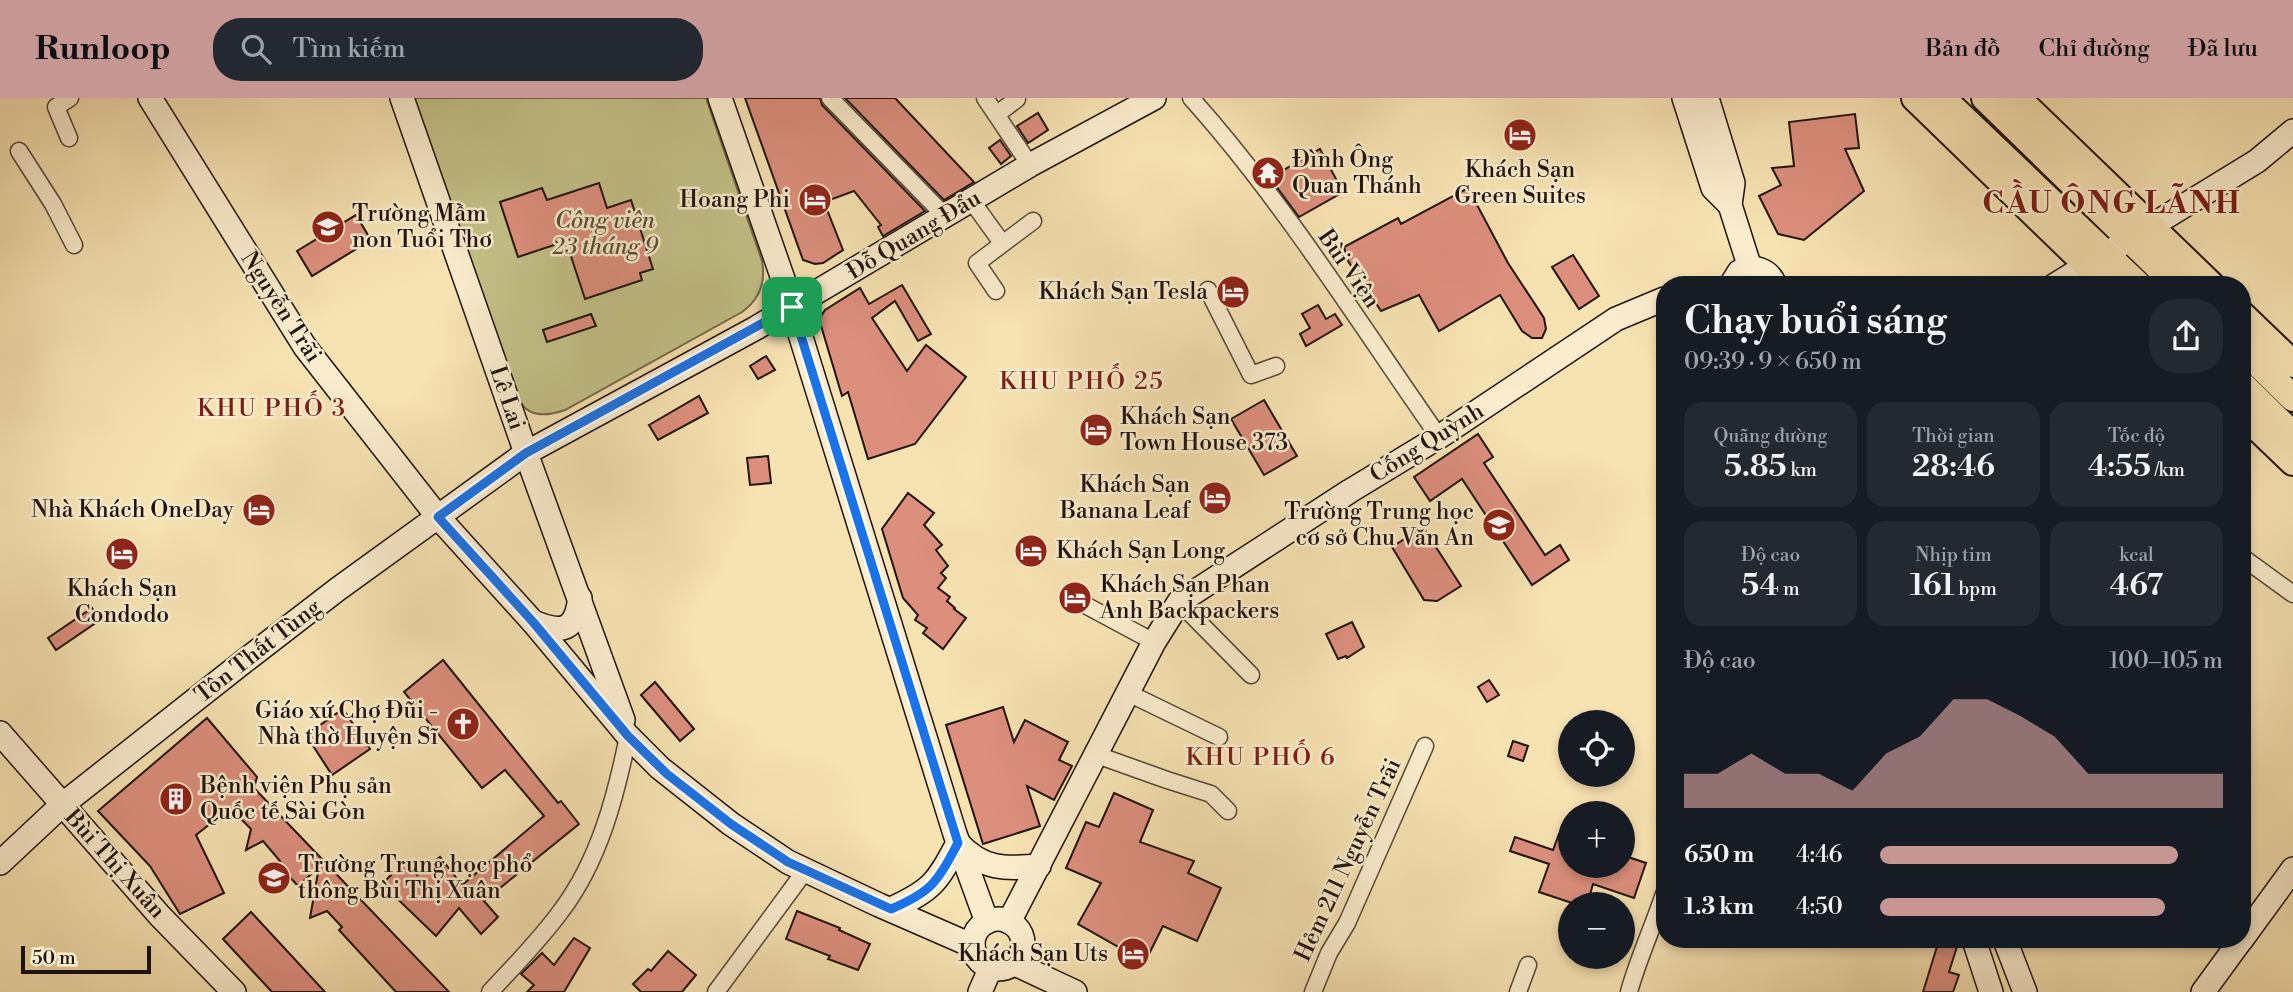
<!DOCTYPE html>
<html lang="vi">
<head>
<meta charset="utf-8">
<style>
  :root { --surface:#171b24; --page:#242831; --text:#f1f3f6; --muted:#9ea1a6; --accent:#c59692 }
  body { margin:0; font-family:"Libre Bodoni",serif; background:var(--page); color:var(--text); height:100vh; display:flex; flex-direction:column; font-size:26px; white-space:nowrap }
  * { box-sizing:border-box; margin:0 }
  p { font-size:23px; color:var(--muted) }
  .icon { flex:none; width:38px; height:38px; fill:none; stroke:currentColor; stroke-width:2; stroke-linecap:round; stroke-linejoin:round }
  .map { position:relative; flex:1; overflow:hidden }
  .drawer { position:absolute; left:1656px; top:178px; width:595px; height:672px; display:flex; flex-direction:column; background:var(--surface); border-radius:28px; box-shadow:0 4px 10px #0003 }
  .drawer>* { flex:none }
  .controls { position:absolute; left:1558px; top:612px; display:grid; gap:14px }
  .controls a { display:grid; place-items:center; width:77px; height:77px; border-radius:50%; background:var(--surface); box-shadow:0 4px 10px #0003; font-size:35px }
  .scale { position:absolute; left:21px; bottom:18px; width:130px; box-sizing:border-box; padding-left:7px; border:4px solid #20130d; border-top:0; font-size:19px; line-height:24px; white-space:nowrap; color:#20130d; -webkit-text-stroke:5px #faeccd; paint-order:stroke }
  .pin { position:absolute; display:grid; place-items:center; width:60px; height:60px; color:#fff; margin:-30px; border-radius:14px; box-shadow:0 4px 10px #0006 }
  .round { display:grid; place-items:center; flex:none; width:74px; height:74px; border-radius:28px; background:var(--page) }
  .summary { display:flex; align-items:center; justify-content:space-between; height:119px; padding:0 28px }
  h1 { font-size:38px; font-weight:600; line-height:52px }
  .figures { display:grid; grid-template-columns:repeat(3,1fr); gap:10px; height:119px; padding:7px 28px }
  .figures div { display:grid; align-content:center; border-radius:18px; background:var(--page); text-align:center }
  .figures b { font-size:30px; font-weight:600 }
  .figures small { font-size:19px; font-weight:400 }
  .figures p { font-size:19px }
  .chart { height:196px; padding:14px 28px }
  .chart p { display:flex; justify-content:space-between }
  .chart svg { width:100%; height:126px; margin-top:7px; fill:var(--accent); opacity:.7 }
  ul { padding:0 28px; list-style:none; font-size:23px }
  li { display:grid; grid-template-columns:112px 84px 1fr; align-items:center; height:52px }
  li i { height:18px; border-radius:9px; background:var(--accent) }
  header { display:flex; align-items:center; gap:42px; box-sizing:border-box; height:98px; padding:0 35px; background:var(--accent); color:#111 }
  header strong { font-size:33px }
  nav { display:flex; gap:38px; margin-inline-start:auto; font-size:24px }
  .search { width:490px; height:63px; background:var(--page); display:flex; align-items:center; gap:18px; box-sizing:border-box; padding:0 24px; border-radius:28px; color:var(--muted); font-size:26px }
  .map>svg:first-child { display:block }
</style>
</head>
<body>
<header>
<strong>Runloop</strong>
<div class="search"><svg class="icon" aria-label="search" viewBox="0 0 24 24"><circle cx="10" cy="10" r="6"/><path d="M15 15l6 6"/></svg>Tìm kiếm</div>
<nav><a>Bản đồ</a><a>Chỉ đường</a><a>Đã lưu</a></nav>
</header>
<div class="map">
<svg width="2293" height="894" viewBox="0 0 2293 894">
  <rect width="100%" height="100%" fill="#f7e2b2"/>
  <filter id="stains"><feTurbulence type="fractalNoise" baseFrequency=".00286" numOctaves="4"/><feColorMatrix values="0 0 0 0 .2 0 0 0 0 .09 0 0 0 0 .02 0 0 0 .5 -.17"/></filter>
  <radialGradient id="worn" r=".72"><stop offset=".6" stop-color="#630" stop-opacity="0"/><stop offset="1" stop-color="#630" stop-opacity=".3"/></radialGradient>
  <path fill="#c3c188" stroke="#726a4a" stroke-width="2" d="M414,0H706L762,163C766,184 760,201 742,214L565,312C548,318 529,320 520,303Z"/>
  <g fill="#dc8f7d" stroke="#20130d" stroke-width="2">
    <polygon points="745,0 820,0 822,7 925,113 883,138 878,129 881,127 854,93 824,104 843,152 823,165 815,166 803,162"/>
    <polygon points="845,0 895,0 974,84 944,102"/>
    <polygon points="1038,15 1048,32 1028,45 1017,28"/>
    <polygon points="1855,16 1859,50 1845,51 1864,93 1804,142 1778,136 1759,98 1781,87 1772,70 1794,68 1789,24"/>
    <polygon points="1000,42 1011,58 1001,66 989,50"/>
    <polygon points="1320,51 1343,94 1299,119 1270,80"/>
    <polygon points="599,85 607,110 631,102 653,171 640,175 642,182 585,201 566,143 518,159 500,104 542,90 547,102"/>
    <polygon points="1468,90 1508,165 1544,220 1546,231 1542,240 1532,240 1522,233 1500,197 1439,233 1419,197 1381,213 1348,163 1344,149 1398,120 1401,126"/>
    <polygon points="356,117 371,142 312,178 297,153"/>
    <polygon points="1573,157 1599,198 1579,211 1552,169"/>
    <polygon points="902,187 931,236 918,243 895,203 872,220 907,273 926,247 966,279 915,346 868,361 848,294 842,298 819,221 825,212 860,190 869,206"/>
    <polygon points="1318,207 1326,221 1335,216 1342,227 1306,248 1300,236 1310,230 1302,216"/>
    <polygon points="591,216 596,228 547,244 543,232"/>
    <polygon points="766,258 775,272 758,281 750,268"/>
    <polygon points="699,298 708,315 658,342 649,327"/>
    <polygon points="1264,302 1297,358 1264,377 1231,321"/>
    <polygon points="1478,336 1493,359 1484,365 1545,457 1560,447 1569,462 1532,487 1462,381 1430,403 1414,379"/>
    <polygon points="768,358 771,385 750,387 747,360"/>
    <polygon points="908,395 934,415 924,427 942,447 936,452 948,468 941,475 946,480 938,490 950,499 947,503 955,510 954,511 966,520 943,551 923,535 927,530 915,522 918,517 903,500 882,431"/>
    <polygon points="1423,429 1461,488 1437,503 1424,502 1392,449"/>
    <polygon points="92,510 100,522 56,552 48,540"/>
    <polygon points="1352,524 1364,549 1347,560 1346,558 1338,561 1326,536"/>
    <polygon points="443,562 558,705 561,703 579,726 484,803 498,819 481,836 459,810 436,838 382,786 405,763 417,777 440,759 462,787 544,718 505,672 482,690 404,594"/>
    <polygon points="1489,582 1499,597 1487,604 1478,589"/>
    <polygon points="655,584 694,631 680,643 641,597"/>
    <polygon points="1003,609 1014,644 1025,622 1068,644 1059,662 1072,668 1054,702 1027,688 1040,728 983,746 946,627"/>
    <polygon points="343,611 370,651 332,677 306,637"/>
    <polygon points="207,620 257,679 254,690 449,894 396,894 339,832 342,829 327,813 310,820 319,769 298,788 277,765 280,763 263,743 246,752 251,731 230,710 196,737 224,795 180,816 150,768 98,713"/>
    <polygon points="1513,643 1528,648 1523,663 1508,658"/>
    <polygon points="1114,695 1153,712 1140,744 1194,763 1188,775 1221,790 1197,843 1163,828 1145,864 1078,826 1101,785 1066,770 1086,724 1099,729"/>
    <polygon points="1559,736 1570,739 1570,768 1622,768 1622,757 1646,765 1634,800 1593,786 1587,807 1578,807 1539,794 1549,766 1510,753 1515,739 1553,752"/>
    <polygon points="797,813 840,830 839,832 870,846 858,872 828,861 830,858 786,841"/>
    <polygon points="251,814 325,894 272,894 223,841"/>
    <polygon points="574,840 590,850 564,894 527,894 534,887 521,876 542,855 554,867"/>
    <polygon points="1939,842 1959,842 1949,874 1959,877 1953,894 1923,894"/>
    <polygon points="668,853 696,877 682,894 641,894 633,886 648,871 651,873"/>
  </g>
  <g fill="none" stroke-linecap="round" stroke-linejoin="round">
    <defs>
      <g id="street">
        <polyline points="830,0 945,118"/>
        <polyline points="985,0 1030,67"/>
        <path d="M1191,0C1284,104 1359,225 1439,339"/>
        <polyline points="997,16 1017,1"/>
        <polyline points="69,40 56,9 70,0"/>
        <polyline points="19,53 53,106 74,147"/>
        <polyline points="971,102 1002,145"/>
        <polyline points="1208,192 1251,277 1276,268"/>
        <polyline points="996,193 977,165 1033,123"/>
        <polyline points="2242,459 2293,496"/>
        <polyline points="1179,504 1251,577"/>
        <polyline points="1087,508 1154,544"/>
        <polyline points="1128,595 1219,639"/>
        <polyline points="1097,657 1167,682 1211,696 1228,713"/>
        <path d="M490,894C514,868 540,842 561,813C599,763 616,698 628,638"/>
        <polyline points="716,894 805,773"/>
        <polyline points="1313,894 1329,855 1347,825 1425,648"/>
        <polyline points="1518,894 1528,867"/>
        <path d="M1629,894C1638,861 1653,829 1664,796"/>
      </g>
      <g id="secondary">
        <polyline points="150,0 305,249 438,419 533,524 628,638 660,670 731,726 788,764 879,807 973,848"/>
        <polyline points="402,0 526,355 623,622"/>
        <polyline points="720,0 783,181 955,736 987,824"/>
        <polyline points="1684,0 1713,90 1730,107"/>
        <polyline points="1707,0 1733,85 1730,107 1750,170"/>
        <path d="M1731,187L1739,174C1754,166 1769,172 1775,187"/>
        <polyline points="2055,187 2257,63 2293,33"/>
        <path d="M533,524C563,536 575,533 580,500"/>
        <polyline points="0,635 160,818 234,894"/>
        <path d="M958,745C983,772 1005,771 1039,768"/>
        <polyline points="0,765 62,707 242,565 338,491 526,355 756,230 1030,67 1154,0"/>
        <path d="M891,811C933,792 937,784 958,745"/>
        <circle cx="998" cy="846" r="25"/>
        <polyline points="1009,824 1154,544 1179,504 1350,393 1439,339 1616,221 1664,201"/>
        <polyline points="2242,841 2293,771"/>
        <polyline points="1974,842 1991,894"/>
        <polyline points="2005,842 2025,894"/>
        <polyline points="1013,865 1075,894"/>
        <polyline points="980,894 991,869"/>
        <polyline points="2203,894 2241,842"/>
      </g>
      <g id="primary">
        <polyline points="1915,0 2108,187"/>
        <polyline points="1942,0 2138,187"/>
        <polyline points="1985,0 2177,187"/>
        <polyline points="2017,0 2211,187"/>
        <polyline points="2242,217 2293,266"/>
        <polyline points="2242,250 2293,300"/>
        <polyline points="2242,287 2293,337"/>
        <polyline points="2242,315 2293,364"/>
      </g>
    </defs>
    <use href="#street" stroke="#564736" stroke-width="19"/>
    <use href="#secondary" stroke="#20130d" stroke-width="26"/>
    <use href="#primary" stroke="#20130d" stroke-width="30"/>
    <use href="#street" stroke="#faeccd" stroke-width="16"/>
    <use href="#secondary" stroke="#faeccd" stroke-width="23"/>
    <use href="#primary" stroke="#f7e2b2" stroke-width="26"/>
  </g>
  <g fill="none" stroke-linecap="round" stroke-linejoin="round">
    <defs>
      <path id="route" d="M792,209L958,745C937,784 933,793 891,811L788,764L731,726L667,676L628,638L533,524L438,419L526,355Z"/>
    </defs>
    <use href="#route" stroke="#fff" stroke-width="14"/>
    <use href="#route" stroke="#1a73e8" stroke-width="9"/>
  </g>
  <defs>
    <symbol id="hotel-disc" viewBox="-11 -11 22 22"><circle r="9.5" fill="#8f2418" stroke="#faeccd"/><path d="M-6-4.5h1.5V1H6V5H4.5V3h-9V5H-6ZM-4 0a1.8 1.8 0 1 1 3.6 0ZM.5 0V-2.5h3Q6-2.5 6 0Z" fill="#fff"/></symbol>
    <symbol id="temple-disc" viewBox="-11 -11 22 22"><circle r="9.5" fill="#8f2418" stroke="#faeccd"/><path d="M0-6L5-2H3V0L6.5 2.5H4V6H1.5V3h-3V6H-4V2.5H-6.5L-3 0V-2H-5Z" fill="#fff"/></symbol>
    <symbol id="school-disc" viewBox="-11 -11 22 22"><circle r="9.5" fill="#8f2418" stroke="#faeccd"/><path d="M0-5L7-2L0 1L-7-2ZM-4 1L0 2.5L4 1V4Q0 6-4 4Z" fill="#fff"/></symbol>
    <symbol id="church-disc" viewBox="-11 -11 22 22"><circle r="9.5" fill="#8f2418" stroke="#faeccd"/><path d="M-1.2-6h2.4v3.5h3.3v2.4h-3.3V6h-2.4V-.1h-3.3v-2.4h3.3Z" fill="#fff"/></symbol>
    <symbol id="building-disc" viewBox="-11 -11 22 22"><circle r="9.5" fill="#8f2418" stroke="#faeccd"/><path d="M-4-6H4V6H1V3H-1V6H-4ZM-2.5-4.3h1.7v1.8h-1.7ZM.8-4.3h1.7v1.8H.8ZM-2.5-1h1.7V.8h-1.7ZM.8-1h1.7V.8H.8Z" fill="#fff"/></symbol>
  </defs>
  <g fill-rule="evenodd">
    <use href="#hotel-disc" x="1501" y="18" width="38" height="38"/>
    <use href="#temple-disc" x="1249" y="56" width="38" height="38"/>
    <use href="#hotel-disc" x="796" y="83" width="38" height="38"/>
    <use href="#school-disc" x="309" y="110" width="38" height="38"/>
    <use href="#hotel-disc" x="1214" y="175" width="38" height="38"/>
    <use href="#hotel-disc" x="1077" y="313" width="38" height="38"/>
    <use href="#hotel-disc" x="1196" y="381" width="38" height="38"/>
    <use href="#hotel-disc" x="240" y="393" width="38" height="38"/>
    <use href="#school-disc" x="1480" y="408" width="38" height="38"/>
    <use href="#hotel-disc" x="1012" y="434" width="38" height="38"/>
    <use href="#hotel-disc" x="103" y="437" width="38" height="38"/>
    <use href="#hotel-disc" x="1056" y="481" width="38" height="38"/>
    <use href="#church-disc" x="444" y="607" width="38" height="38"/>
    <use href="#building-disc" x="157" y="682" width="38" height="38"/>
    <use href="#school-disc" x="255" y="761" width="38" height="38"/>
    <use href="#hotel-disc" x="1114" y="837" width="38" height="38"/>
  </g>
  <g text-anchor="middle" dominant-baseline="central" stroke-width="5" stroke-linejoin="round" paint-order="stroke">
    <g font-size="23" fill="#20130d" stroke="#faeccd" text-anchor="start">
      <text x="1292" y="62">Đình Ông<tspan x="1292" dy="26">Quan Thánh</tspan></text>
      <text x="1520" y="72" text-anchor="middle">Khách Sạn<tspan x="1520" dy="26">Green Suites</tspan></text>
      <text x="790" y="102" text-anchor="end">Hoang Phi</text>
      <text x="352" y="116">Trường Mầm<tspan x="352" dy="26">non Tuổi Thơ</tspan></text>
      <text x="1208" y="194" text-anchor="end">Khách Sạn Tesla</text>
      <text x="1120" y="319">Khách Sạn<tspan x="1120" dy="26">Town House 373</tspan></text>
      <text x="1190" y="387" text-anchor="end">Khách Sạn<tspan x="1190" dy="26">Banana Leaf</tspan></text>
      <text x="234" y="412" text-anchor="end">Nhà Khách OneDay</text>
      <text x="1474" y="414" text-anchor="end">Trường Trung học<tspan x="1474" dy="26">cơ sở Chu Văn An</tspan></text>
      <text x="1056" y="453">Khách Sạn Long</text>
      <text x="1100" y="487">Khách Sạn Phan<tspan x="1100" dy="26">Anh Backpackers</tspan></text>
      <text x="122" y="491" text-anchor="middle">Khách Sạn<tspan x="122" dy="26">Condodo</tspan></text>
      <text x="438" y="613" text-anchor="end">Giáo xứ Chợ Đũi -<tspan x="438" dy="26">Nhà thờ Huyện Sĩ</tspan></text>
      <text x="200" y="688">Bệnh viện Phụ sản<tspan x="200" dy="26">Quốc tế Sài Gòn</tspan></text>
      <text x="298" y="767">Trường Trung học phổ<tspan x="298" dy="26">thông Bùi Thị Xuân</tspan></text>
      <text x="1108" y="856" text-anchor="end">Khách Sạn Uts</text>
    </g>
    <g font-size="23" font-style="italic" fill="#595038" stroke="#faeccd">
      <text x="605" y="123">Công viên<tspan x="605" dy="26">23 tháng 9</tspan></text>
    </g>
    <g font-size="23" fill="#20130d" stroke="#faeccd">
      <text transform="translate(914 137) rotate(-31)">Ðỗ Quang Ðẩu</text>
      <text transform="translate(1349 171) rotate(55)">Bùi Viện</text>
      <text transform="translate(281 209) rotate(57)">Nguyễn Trãi</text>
      <text transform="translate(507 300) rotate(71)">Lê Lai</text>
      <text transform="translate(1427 345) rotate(-32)">Cống Quỳnh</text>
      <text transform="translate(258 553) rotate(-38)">Tôn Thất Tùng</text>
      <text transform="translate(1348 762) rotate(-65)">Hẻm 211 Nguyễn Trãi</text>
      <text transform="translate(115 766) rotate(48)">Bùi Thị Xuân</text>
    </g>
    <g font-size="24" letter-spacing="2" fill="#7a1f14" stroke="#faeccd">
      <text x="1082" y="284">KHU PHỐ 25</text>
      <text x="272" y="311">KHU PHỐ 3</text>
      <text x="1261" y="660">KHU PHỐ 6</text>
    </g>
    <g font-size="30" font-weight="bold" letter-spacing="2" fill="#7a1f14" stroke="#faeccd">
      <text x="2112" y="106">CẦU ÔNG LÃNH</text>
    </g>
  </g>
  <rect width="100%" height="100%" filter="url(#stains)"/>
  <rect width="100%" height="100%" fill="url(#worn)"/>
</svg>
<div class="controls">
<a><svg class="icon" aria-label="locate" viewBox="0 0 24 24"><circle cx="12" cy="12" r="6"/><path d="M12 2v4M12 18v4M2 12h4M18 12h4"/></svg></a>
<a>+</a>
<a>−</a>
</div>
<div class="scale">50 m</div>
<div class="pin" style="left:792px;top:209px;background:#1e9e55"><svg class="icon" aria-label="arrive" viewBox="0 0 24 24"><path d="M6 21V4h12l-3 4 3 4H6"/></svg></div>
<section class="drawer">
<div class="summary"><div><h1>Chạy buổi sáng</h1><p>09:39 · 9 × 650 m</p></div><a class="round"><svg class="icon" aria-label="share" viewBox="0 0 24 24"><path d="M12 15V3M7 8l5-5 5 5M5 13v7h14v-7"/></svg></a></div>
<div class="figures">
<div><p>Quãng đường</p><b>5.85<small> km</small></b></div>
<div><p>Thời gian</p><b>28:46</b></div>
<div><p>Tốc độ</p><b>4:55<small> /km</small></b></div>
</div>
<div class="figures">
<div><p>Độ cao</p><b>54<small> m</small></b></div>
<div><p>Nhịp tim</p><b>161<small> bpm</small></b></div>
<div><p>kcal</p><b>467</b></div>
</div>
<div class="chart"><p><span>Độ cao</span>100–105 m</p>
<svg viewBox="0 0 160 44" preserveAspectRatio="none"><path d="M0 44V32L10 32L20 25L30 32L40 32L50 38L60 25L70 19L80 6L90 6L100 12L110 19L120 32L130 32L140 32L150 32L160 32V44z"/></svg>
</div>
<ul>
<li><b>650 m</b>4:46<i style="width:87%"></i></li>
<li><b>1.3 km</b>4:50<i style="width:83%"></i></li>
</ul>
</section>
</div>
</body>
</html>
